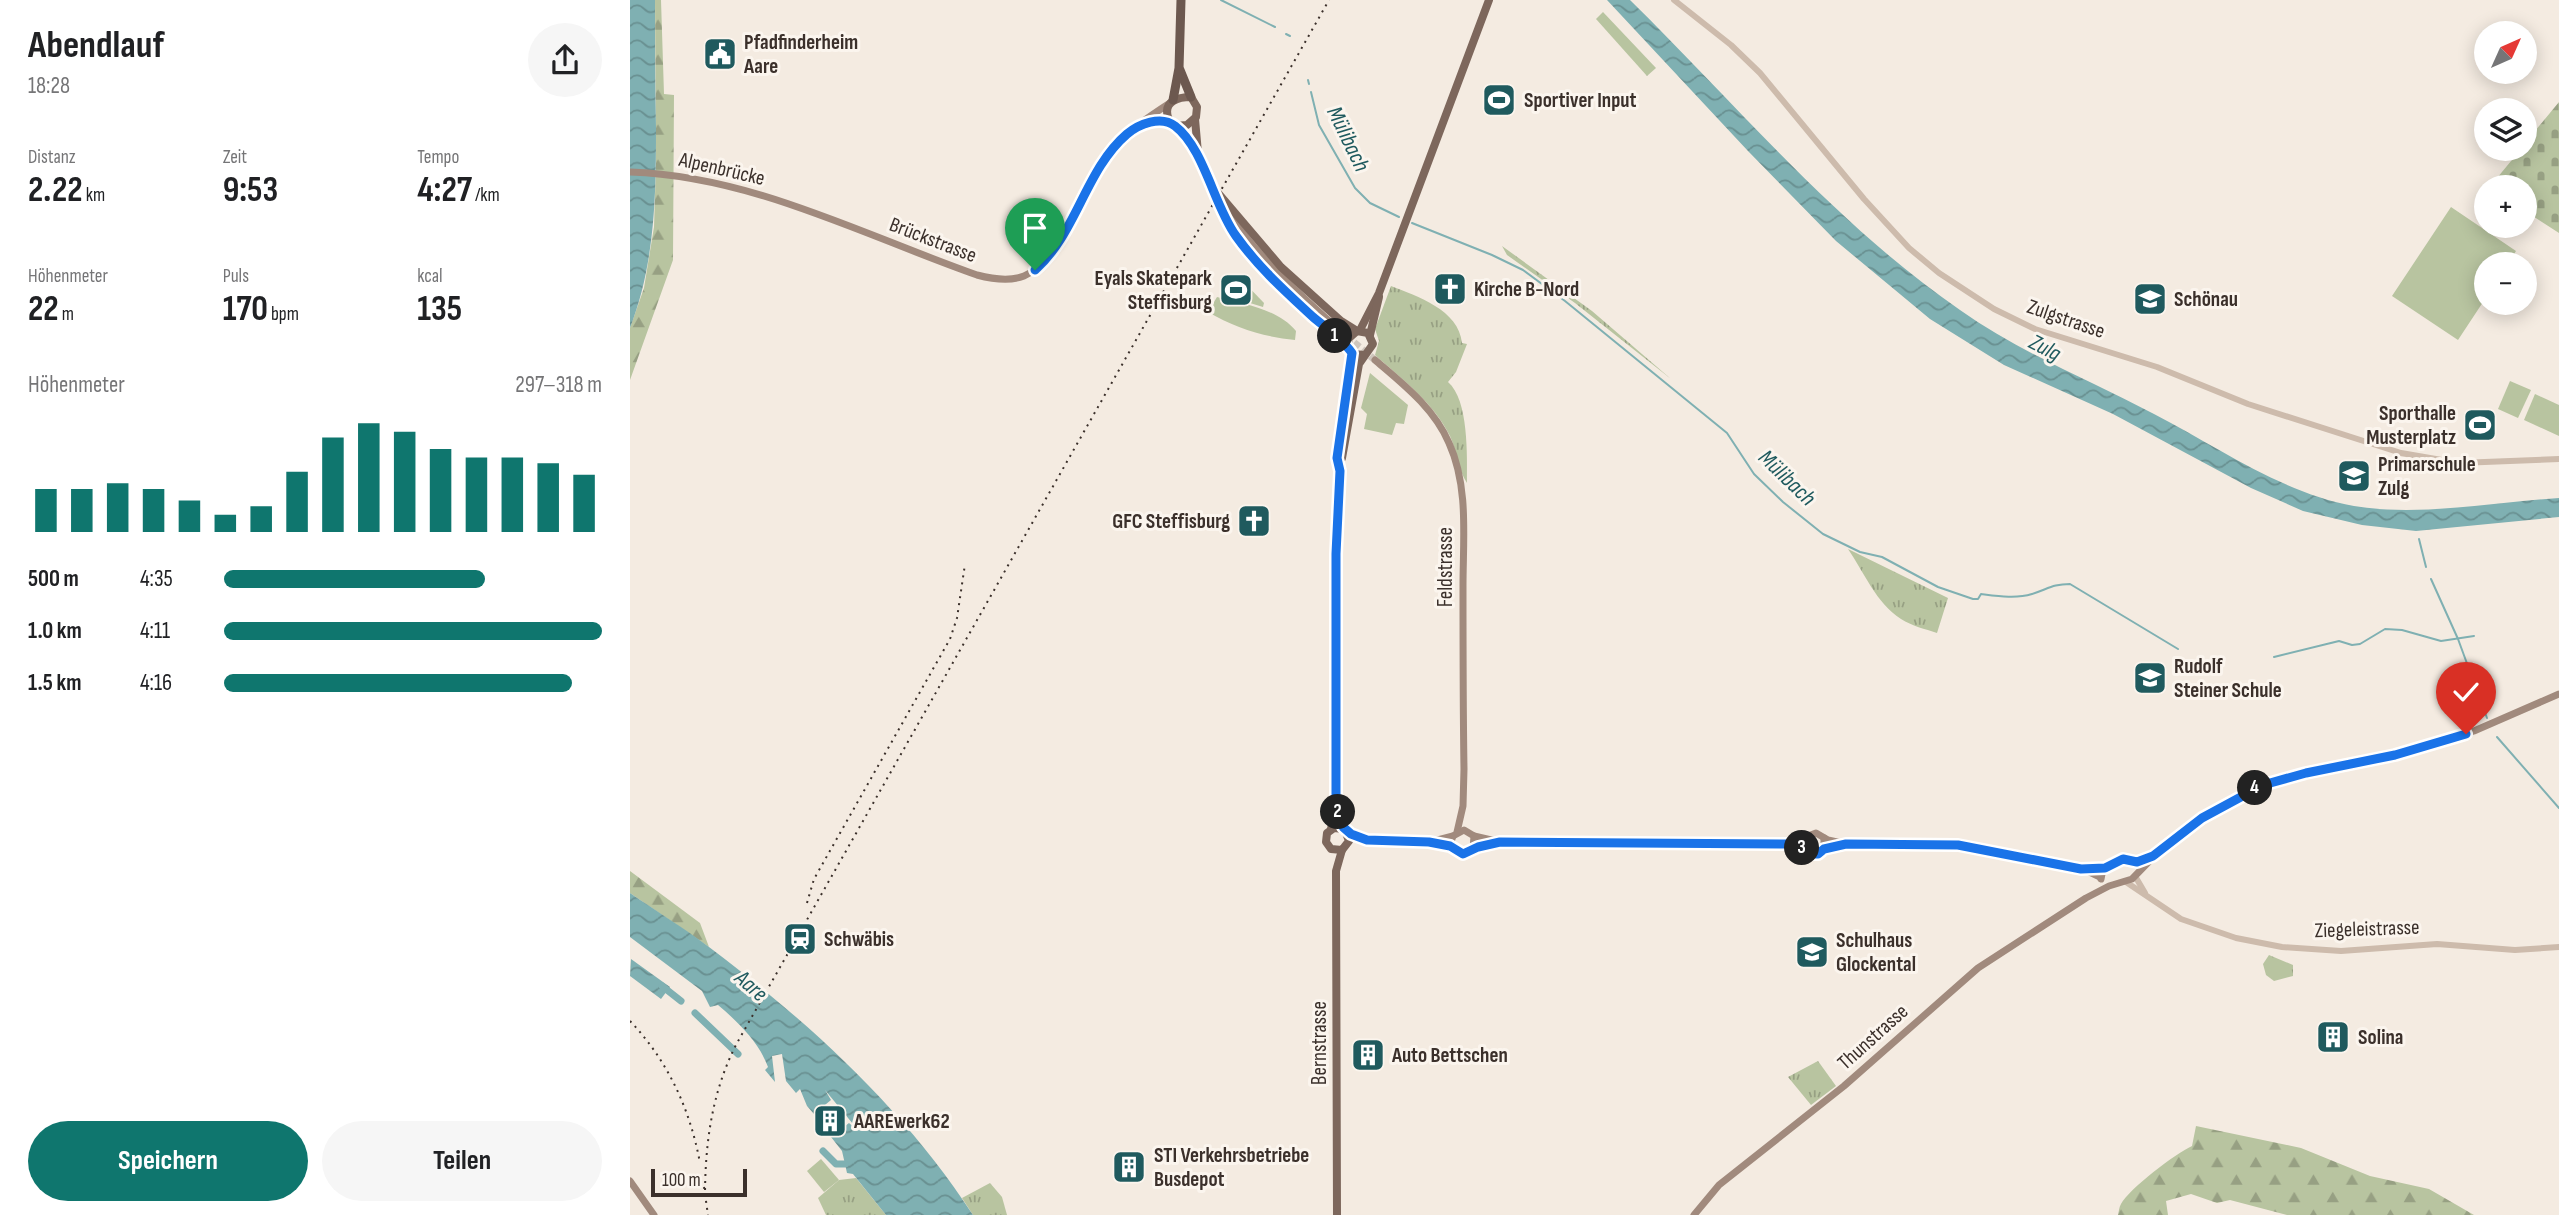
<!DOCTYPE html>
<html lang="de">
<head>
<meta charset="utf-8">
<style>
  :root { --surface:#fff; --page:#f6f6f6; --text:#202124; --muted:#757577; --accent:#0f766e }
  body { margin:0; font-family:"Sofia Sans Condensed",sans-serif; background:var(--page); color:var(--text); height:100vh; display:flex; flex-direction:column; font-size:26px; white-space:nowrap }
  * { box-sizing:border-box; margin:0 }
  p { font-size:23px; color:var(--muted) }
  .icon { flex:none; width:38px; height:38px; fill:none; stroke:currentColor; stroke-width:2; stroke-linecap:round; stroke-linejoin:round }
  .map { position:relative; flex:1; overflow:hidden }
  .panel { display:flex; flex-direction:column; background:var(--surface); width:630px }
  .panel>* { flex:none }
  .needle { width:46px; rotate:45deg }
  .fabs { position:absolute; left:1844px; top:21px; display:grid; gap:14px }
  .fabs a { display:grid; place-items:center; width:63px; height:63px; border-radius:50%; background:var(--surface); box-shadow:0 4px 18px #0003; font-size:35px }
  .scale { position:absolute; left:21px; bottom:18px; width:96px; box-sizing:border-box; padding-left:7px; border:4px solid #3b302b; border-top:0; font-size:19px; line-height:24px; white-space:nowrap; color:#3b302b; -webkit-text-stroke:5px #fbf5ee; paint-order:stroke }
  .pin { position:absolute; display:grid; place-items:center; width:60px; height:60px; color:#fff; margin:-72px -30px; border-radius:50% 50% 50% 0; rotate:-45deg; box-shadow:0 0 7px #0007 }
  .pin .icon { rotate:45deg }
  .km { position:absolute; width:35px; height:35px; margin:-18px; border-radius:50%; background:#222; color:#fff; font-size:19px; line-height:35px; text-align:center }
  .round { display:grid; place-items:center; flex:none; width:74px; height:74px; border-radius:37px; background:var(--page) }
  .head { display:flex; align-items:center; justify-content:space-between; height:119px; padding:0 28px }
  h1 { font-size:38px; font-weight:700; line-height:52px }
  .figures { display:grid; grid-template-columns:repeat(3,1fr); gap:10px; height:119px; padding:7px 28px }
  .figures div { display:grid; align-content:center }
  .figures b { font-size:35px; font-weight:700 }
  .figures small { font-size:19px; font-weight:400 }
  .figures p { font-size:19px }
  .chart { height:196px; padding:14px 28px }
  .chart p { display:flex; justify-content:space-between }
  .chart svg { width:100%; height:126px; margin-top:7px; stroke:var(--accent); stroke-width:6 }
  .cta { display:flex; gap:14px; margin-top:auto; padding:14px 28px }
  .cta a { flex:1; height:80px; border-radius:42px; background:var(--accent); color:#fff; font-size:28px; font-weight:700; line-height:80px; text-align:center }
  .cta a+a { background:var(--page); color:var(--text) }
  ul { padding:0 28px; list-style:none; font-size:23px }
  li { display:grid; grid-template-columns:112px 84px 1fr; align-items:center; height:52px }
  li i { height:18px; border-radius:9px; background:var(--accent) }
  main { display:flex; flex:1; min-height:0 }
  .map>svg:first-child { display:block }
</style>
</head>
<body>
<main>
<section class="panel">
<div class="head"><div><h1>Abendlauf</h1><p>18:28</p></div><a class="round"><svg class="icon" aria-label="share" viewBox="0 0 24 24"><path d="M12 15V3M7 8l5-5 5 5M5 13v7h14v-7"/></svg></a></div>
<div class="figures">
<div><p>Distanz</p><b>2.22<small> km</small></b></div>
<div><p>Zeit</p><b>9:53</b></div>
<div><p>Tempo</p><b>4:27<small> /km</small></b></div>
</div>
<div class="figures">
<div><p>Höhenmeter</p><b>22<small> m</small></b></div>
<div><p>Puls</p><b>170<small> bpm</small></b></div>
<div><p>kcal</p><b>135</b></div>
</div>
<div class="chart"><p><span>Höhenmeter</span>297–318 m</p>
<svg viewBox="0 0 160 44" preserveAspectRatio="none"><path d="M5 44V29M15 44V29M25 44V27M35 44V29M45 44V33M55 44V38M65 44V35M75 44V23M85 44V11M95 44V6M105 44V9M115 44V15M125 44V18M135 44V18M145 44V20M155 44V24"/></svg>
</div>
<ul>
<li><b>500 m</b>4:35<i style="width:69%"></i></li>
<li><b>1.0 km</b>4:11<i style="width:100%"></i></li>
<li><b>1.5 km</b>4:16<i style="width:92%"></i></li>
</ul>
<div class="cta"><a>Speichern</a><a>Teilen</a></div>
</section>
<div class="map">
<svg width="1929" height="1215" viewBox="0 0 1929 1215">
  <defs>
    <pattern id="grass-tufts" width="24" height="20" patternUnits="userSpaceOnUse" patternTransform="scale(1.75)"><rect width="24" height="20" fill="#b8c4a0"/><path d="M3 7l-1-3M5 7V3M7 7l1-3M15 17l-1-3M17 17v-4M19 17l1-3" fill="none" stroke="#97a083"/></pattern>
    <pattern id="forest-firs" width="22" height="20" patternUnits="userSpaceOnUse" patternTransform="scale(1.75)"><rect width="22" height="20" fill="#b8c4a0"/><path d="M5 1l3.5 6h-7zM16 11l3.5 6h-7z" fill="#97a083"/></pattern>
    <pattern id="cemetery-stones" width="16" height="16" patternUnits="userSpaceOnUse" patternTransform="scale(1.75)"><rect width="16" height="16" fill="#b8c4a0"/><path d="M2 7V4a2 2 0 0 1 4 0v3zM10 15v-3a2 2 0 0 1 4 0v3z" fill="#97a083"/></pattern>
    <pattern id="water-waves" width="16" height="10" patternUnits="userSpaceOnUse" patternTransform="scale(1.75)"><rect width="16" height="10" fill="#7fb0b2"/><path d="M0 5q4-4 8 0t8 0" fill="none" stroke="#699091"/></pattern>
  </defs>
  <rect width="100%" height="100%" fill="#f4ebe1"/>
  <g fill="url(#grass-tufts)">
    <polygon points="973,12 1026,68 1017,76 966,19"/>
    <polygon points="872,246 962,311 1041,379 945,303 877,255"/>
    <path d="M761,286C787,296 829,310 832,343L837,344L826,372L818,382C839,400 837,456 837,483C828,470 827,451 820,436C803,402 773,380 745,355L749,341L745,329Z"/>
    <path d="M1218,549L1318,598L1307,633C1295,629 1282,626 1271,619C1246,603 1234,572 1218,549Z"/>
    <polygon points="1639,955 1663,965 1663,976 1644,981 1636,975 1633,964"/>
    <polygon points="1188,1061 1206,1086 1181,1105 1158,1077"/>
    <polygon points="226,1178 256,1215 196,1215 188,1198 209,1180"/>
    <polygon points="360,1183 372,1197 377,1215 343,1215 332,1198"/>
  </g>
  <g fill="url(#forest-firs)">
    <polygon points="25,0 31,0 34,94 44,95 43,260 0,380 0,328 14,288 24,227 26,164"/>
    <polygon points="0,871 70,923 79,947 0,893"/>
    <path d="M1566,1126L1671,1148L1740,1176L1799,1189L1844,1215H1657L1600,1200L1587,1203L1561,1194L1536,1201L1538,1215H1488C1489,1211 1489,1207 1491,1204C1499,1189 1546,1153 1562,1146Z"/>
  </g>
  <polygon fill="url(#cemetery-stones)" points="1929,102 1929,233 1895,211 1895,187 1866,187 1862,184 1891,149 1895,149 1895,143"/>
  <g fill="#b8c4a0">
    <polygon points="1821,207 1886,251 1878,264 1857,264 1857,296 1828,340 1762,296"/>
    <polygon points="603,274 607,275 634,303 633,307 594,295 592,291"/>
    <path d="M587,297C614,304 648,309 666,331L665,340C634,337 605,328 578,312Z"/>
    <polygon points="740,373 778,405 774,424 766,423 762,435 734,429 737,414 731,408"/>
    <polygon points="1880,381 1901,390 1888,418 1868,409"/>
    <polygon points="1905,394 1929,405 1929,436 1894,420"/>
    <polygon points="191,1159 209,1180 194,1192 177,1171"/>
  </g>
  <g fill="url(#water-waves)">
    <path d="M0,0H25C25,43 25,85 26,128C26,197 25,263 0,328Z"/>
    <path d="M977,0H1000C1107,105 1204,223 1330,310C1391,353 1459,380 1524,414C1588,447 1652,493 1724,506C1789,517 1863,502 1929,498V517L1786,531L1732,525L1673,511L1621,488L1483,414L1374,365L1300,319L1206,241L1118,151Z"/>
    <path d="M0,893C26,911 54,928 79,947C179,1022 275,1110 343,1215H256L223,1174L217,1173L212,1151L201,1137L219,1123L227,1130L223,1124L195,1090L201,1100L184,1114L177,1106L170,1089L166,1093L156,1081L152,1054L142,1056L145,1082L135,1070L138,1067C129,1042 108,1022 88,1005L80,1007L72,991L0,937Z"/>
    <polygon points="1,959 40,987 31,999 0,976"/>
  </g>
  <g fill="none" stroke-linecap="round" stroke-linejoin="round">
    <g stroke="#7fb0b2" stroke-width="2">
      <polyline points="591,0 645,27"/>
      <polyline points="656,34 660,36"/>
      <polyline points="678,80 679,84"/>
      <polyline points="681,92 689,125 725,188 740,203 769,217"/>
      <path d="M782,223L862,255L893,270L935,301L1097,433L1124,474L1153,502L1193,534L1230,552L1252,557L1308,587L1343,599H1348L1351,594C1367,596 1386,599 1402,594C1418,589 1423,584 1440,584L1548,649"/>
      <polyline points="1789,539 1796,567"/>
      <polyline points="1801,579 1828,639 1857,718"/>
      <polyline points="1644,657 1709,641 1722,645 1730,644 1755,629 1772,630 1811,641 1844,636"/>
      <polyline points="1867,737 1929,808"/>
    </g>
    <g stroke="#7fb0b2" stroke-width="7">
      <polyline points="32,986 51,1001"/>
      <polyline points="65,1013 108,1054"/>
      <polyline points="193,1151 206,1164 215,1164"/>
    </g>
    <polyline stroke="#cfc6bd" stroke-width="7" stroke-dasharray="7 3.5" stroke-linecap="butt" points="708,329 745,360"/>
    <g stroke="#cdbbac" stroke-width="6">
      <polyline points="1044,0 1101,45 1130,73 1234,199 1279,248 1309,273 1364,309 1405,329 1527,367 1618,404 1771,453 1829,463 1929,459"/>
      <polyline points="1505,876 1515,893"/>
      <polyline points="1496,882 1551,919 1606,938 1652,947 1711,951 1807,944 1885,950 1929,947"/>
    </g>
    <g stroke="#a18a7d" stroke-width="7">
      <polyline points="514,123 533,121 542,123"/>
      <path d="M0,172C122,176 233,235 347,275C362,279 379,282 394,276C430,261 458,183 482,150C497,131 520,116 540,103"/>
      <path d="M588,197C619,249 663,289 708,329"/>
      <path d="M745,360C773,384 804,408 819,443C839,487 833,539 833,586C833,647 833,708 834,769L833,806L827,832"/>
      <path d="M717,833C745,845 773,837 802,842C816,845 821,850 833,854L848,847L866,843"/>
      <path d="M844,836L870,842L1155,844C1161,845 1169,846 1174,848C1182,853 1185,857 1194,849V838"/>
      <polyline points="800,842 823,836"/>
      <polyline points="1159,843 1186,833 1198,840 1216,844 1338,847 1451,868 1470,877"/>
      <polyline points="823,849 821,842 823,836 834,830 844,836 843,849"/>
      <polyline points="1471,879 1473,869 1492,859 1507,862 1522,856"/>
      <polyline points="0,1181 24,1215"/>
      <polyline points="1064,1215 1089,1185 1214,1086 1348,968 1456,898 1479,886 1502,879 1534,846 1572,818 1633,785 1665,776 1777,752 1844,731 1929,694"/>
    </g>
    <g stroke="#7d675c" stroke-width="8">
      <polyline points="565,119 568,153"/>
      <path d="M545,126L557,125L566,117L567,107L561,97C549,97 533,101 538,117C540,124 548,127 552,133C558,139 563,148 568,155C579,176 584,199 595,220C625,270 674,310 719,348"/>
      <polyline points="583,187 651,267 711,321 727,331"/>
      <polyline points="730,330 749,293 859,0"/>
      <polyline points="740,335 749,297"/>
      <polyline points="712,458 729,364 743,344 738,333 727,331 718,339 719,348 724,354 734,355"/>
      <polyline points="707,809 719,841 712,850 701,849 696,842 697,833 704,828 714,829"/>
      <polyline points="701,829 706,805 706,554 710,471 707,458 722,353"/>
      <polyline points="707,1215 706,871 712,850"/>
    </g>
    <g stroke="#6c584f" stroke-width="9">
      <polyline points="550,70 561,97"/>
      <polyline points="543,100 549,68 551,0"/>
    </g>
    <g stroke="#3b302b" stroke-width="2" stroke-dasharray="2 5" stroke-linecap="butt">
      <polyline points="177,903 184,879 320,639 327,618 335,564"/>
      <path d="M0,1021C38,1061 60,1109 70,1163"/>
      <polyline points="74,1187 78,1215"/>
      <path d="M75,1197C75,1143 82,1091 107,1043L699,0"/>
    </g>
  </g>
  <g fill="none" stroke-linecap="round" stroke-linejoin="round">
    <defs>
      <path id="route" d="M405,270C447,233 455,170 497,134C509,124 531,115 545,126C574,148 584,206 606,236C628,267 656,292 683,317C696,328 712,339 722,353L707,458L710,471L706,554V805L713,827L721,834L737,840L799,842L820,846L833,854L848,847L870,842L1155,844L1171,847L1183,854H1188L1194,849L1216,844L1328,845L1451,869L1475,868L1493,859L1507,862L1523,856L1572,818L1633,785L1676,773L1765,755L1836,734"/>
    </defs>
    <use href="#route" stroke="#fff" stroke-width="14"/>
    <use href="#route" stroke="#1a73e8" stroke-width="9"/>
  </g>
  <defs>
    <symbol id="civic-square" viewBox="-11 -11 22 22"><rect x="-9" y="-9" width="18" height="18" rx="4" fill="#1f5a5e" stroke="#fbf5ee"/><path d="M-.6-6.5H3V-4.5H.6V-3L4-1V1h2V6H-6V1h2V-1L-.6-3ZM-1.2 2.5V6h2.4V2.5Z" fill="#fff"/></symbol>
    <symbol id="stadium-square" viewBox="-11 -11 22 22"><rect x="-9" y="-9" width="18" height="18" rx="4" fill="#1f5a5e" stroke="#fbf5ee"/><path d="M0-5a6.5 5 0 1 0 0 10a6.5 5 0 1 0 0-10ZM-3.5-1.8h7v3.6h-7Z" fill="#fff"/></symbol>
    <symbol id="church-square" viewBox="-11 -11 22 22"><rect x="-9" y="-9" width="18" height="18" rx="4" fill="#1f5a5e" stroke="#fbf5ee"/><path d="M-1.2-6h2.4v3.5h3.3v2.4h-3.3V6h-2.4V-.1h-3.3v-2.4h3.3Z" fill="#fff"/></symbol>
    <symbol id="school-square" viewBox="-11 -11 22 22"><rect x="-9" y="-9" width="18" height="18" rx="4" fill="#1f5a5e" stroke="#fbf5ee"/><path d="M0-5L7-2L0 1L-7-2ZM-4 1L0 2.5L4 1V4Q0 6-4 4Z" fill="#fff"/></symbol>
    <symbol id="station-square" viewBox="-11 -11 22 22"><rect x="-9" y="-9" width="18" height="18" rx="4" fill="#1f5a5e" stroke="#fbf5ee"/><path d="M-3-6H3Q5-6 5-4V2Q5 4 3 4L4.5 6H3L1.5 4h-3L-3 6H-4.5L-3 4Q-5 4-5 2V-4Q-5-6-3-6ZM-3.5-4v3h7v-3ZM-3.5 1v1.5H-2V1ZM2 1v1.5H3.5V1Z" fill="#fff"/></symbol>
    <symbol id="building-square" viewBox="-11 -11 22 22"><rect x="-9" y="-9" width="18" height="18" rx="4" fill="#1f5a5e" stroke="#fbf5ee"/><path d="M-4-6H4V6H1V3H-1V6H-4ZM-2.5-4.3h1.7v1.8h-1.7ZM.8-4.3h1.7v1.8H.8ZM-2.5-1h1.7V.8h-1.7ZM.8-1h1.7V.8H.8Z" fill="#fff"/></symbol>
  </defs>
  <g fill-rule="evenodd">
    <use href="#civic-square" x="71" y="35" width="38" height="38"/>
    <use href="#stadium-square" x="850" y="81" width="38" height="38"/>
    <use href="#church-square" x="801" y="270" width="38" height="38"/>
    <use href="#stadium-square" x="587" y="271" width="38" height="38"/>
    <use href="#school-square" x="1501" y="280" width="38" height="38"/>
    <use href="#stadium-square" x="1831" y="406" width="38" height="38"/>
    <use href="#school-square" x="1705" y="457" width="38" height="38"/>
    <use href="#church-square" x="605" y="502" width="38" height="38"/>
    <use href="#school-square" x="1501" y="659" width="38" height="38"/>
    <use href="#station-square" x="151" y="920" width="38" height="38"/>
    <use href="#school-square" x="1163" y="933" width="38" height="38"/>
    <use href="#building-square" x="1684" y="1018" width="38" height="38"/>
    <use href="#building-square" x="719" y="1036" width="38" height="38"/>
    <use href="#building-square" x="181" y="1102" width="38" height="38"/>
    <use href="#building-square" x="480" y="1148" width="38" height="38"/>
  </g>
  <g text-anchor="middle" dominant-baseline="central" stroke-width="6" stroke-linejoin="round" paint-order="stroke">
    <g font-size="21" font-weight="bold" fill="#3b302b" stroke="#fbf5ee" text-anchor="start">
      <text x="114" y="42">Pfadfinderheim<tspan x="114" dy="24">Aare</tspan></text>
      <text x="894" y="100">Sportiver Input</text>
      <text x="582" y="278" text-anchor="end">Eyals Skatepark<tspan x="582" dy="24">Steffisburg</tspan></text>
      <text x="844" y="289">Kirche B-Nord</text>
      <text x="1544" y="299">Schönau</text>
      <text x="1826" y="413" text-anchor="end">Sporthalle<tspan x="1826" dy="24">Musterplatz</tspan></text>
      <text x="1748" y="464">Primarschule<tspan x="1748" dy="24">Zulg</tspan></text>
      <text x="600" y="521" text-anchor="end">GFC Steffisburg</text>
      <text x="1544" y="666">Rudolf<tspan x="1544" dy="24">Steiner Schule</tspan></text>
      <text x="194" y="939">Schwäbis</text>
      <text x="1206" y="940">Schulhaus<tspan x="1206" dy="24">Glockental</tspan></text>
      <text x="1728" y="1037">Solina</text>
      <text x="762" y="1055">Auto Bettschen</text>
      <text x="224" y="1121">AAREwerk62</text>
      <text x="524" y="1155">STI Verkehrsbetriebe<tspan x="524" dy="24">Busdepot</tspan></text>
    </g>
    <g font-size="21" fill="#3b302b" stroke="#fbf5ee">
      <text transform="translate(92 169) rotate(13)">Alpenbrücke</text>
      <text transform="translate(303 240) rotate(21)">Brückstrasse</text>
      <text transform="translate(1436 319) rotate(19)">Zulgstrasse</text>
      <text transform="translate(815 567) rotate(-90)">Feldstrasse</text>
      <text transform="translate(1737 929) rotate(-2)">Ziegeleistrasse</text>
      <text transform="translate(1243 1037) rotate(-42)">Thunstrasse</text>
      <text transform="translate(689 1043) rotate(-90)">Bernstrasse</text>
    </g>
    <g font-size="23" font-style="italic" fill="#1f5a5e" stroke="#fbf5ee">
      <text transform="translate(718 139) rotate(64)">Mülibach</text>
      <text transform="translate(1415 348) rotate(28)">Zulg</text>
      <text transform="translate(1157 478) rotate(44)">Mülibach</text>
      <text transform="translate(121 986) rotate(41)">Aare</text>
    </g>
  </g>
</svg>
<div class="fabs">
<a><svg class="needle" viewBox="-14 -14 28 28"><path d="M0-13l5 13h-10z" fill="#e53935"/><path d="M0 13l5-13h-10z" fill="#757577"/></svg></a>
<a><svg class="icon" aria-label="layers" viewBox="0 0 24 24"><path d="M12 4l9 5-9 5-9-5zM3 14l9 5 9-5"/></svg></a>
<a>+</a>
<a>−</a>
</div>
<div class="scale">100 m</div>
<div class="pin" style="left:405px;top:270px;background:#1e9e55"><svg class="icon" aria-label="arrive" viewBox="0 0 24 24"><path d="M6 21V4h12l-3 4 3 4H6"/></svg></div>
<div class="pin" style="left:1836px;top:734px;background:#d93025"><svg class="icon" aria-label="check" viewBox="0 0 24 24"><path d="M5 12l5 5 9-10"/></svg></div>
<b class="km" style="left:705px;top:336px">1</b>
<b class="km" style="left:708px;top:812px">2</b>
<b class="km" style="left:1172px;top:848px">3</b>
<b class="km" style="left:1625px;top:788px">4</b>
</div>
</main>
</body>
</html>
